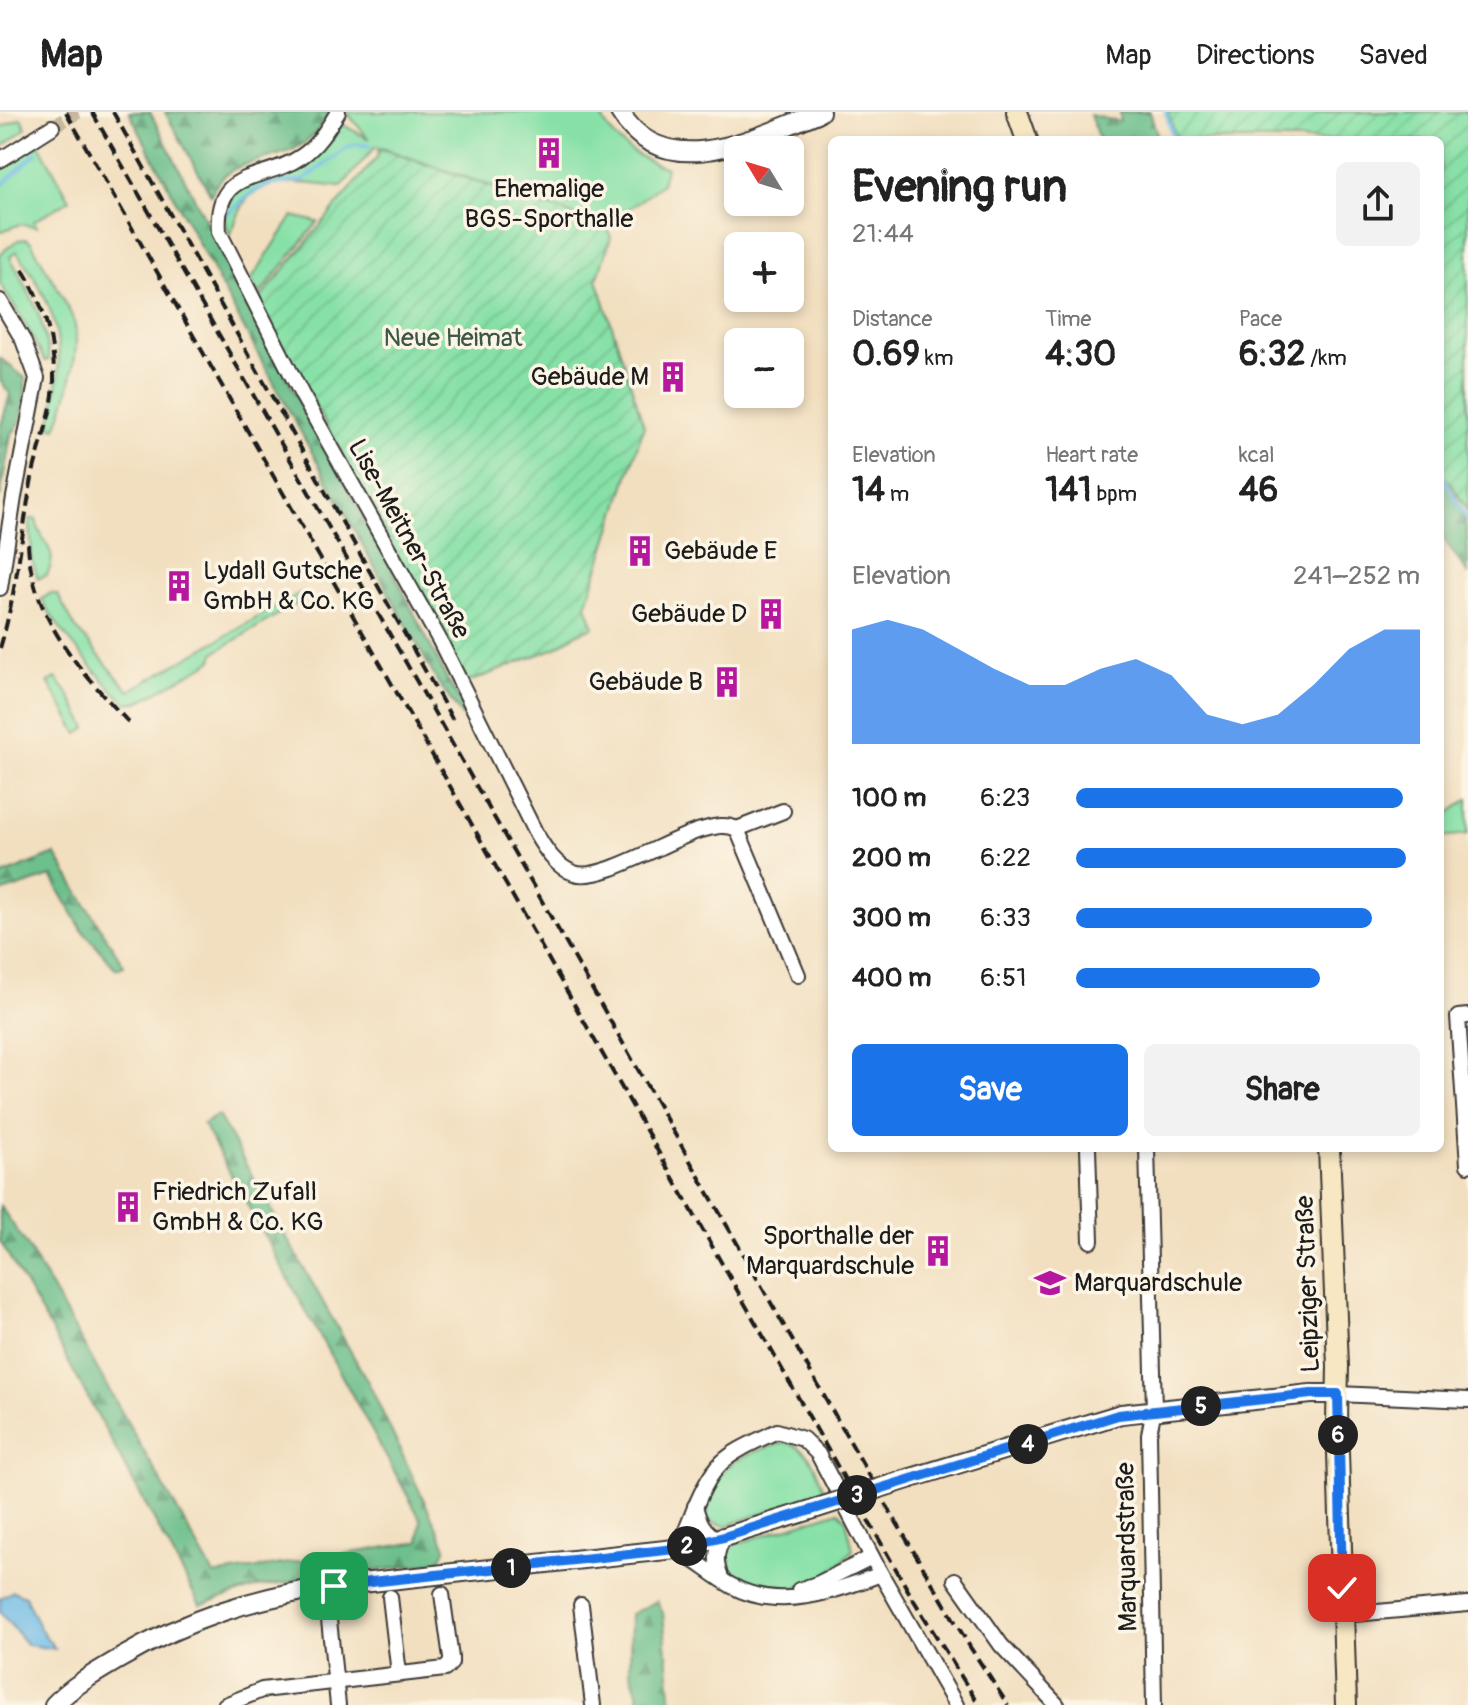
<!DOCTYPE html>
<html lang="en">
<head>
<meta charset="utf-8">
<style>
  :root { --surface:#fff; --page:#f2f2f2; --text:#222; --muted:#767676; --line:#e0e0e0; --accent:#1a73e8 }
  body { margin:0; font-family:Pangolin,sans-serif; background:var(--page); color:var(--text); height:100vh; display:flex; flex-direction:column; font-size:30px; white-space:nowrap }
  * { box-sizing:border-box; margin:0 }
  p { font-size:26px; color:var(--muted) }
  .icon { flex:none; width:44px; height:44px; fill:none; stroke:currentColor; stroke-width:2; stroke-linecap:round; stroke-linejoin:round }
  .map { position:relative; flex:1; overflow:hidden }
  .panel { position:absolute; left:828px; top:24px; width:616px; height:1016px; display:flex; flex-direction:column; background:var(--surface); border-radius:12px; box-shadow:0 4px 12px #0003 }
  .panel>* { flex:none }
  .needle { width:52px; rotate:308deg }
  .fabs { position:absolute; left:724px; top:24px; display:grid; gap:16px }
  .fabs a { display:grid; place-items:center; width:80px; height:80px; border-radius:12px; background:var(--surface); box-shadow:0 4px 12px #0003; font-size:40px }
  .pin { position:absolute; display:grid; place-items:center; width:68px; height:68px; color:#fff; margin:-34px; border-radius:16px; box-shadow:0 4px 12px #0006 }
  .km { position:absolute; width:40px; height:40px; margin:-20px; border-radius:50%; background:#222; color:#fff; font-size:22px; line-height:40px; text-align:center }
  .round { display:grid; place-items:center; flex:none; width:84px; height:84px; border-radius:12px; background:var(--page) }
  .headline { display:flex; align-items:center; justify-content:space-between; height:136px; padding:0 24px }
  h1 { font-size:44px; font-weight:700; line-height:60px }
  .figures { display:grid; grid-template-columns:repeat(3,1fr); gap:12px; height:136px; padding:8px 24px }
  .figures div { display:grid; align-content:center }
  .figures b { font-size:34px; font-weight:700 }
  .figures small { font-size:22px; font-weight:400 }
  .figures p { font-size:22px }
  .chart { height:224px; padding:16px 24px }
  .chart p { display:flex; justify-content:space-between }
  .chart svg { width:100%; height:144px; margin-top:8px; fill:var(--accent); opacity:.7 }
  .action { display:flex; gap:16px; margin-top:auto; padding:16px 24px }
  .action a { flex:1; height:92px; border-radius:12px; background:var(--accent); color:#fff; font-size:32px; font-weight:700; line-height:92px; text-align:center }
  .action a+a { background:var(--page); color:var(--text) }
  ul { padding:0 24px; list-style:none; font-size:26px }
  li { display:grid; grid-template-columns:128px 96px 1fr; align-items:center; height:60px }
  li i { height:20px; border-radius:10px; background:var(--accent) }
  header { display:flex; align-items:center; gap:48px; box-sizing:border-box; height:112px; padding:0 40px; background:var(--surface); border-bottom:2px solid var(--line) }
  header strong { font-size:38px }
  nav { display:flex; gap:44px; margin-inline-start:auto; font-size:28px }
  .map>svg:first-child { display:block }
</style>
</head>
<body>
<header>
<strong>Map</strong>
<nav><a>Map</a><a>Directions</a><a>Saved</a></nav>
</header>
<div class="map">
<svg width="1468" height="1593" viewBox="0 0 1468 1593">
  <defs>
    <pattern id="forest-firs" width="22" height="20" patternUnits="userSpaceOnUse" patternTransform="scale(2)"><rect width="22" height="20" fill="#6dbf8c"/><path d="M5 1l3.5 6h-7zM16 11l3.5 6h-7z" fill="#599a72"/></pattern>
    <pattern id="garden-furrows" width="10" height="10" patternUnits="userSpaceOnUse" patternTransform="scale(2)"><rect width="10" height="10" fill="#87e1a7"/><path d="M-1 1l2-2M0 10L10 0M9 11l2-2" fill="none" stroke="#74c08f"/></pattern>
  </defs>
  <rect width="100%" height="100%" fill="#fcf5e5"/>
  <filter id="ink" filterUnits="userSpaceOnUse"><feTurbulence type="fractalNoise" baseFrequency=".0125" numOctaves="2"/><feDisplacementMap in="SourceGraphic" scale="16" xChannelSelector="R" yChannelSelector="G"/><feConvolveMatrix kernelMatrix="1 2 1 2 8 2 1 2 1" color-interpolation-filters="sRGB"/></filter>
  <filter id="wash" filterUnits="userSpaceOnUse"><feTurbulence type="fractalNoise" baseFrequency=".006" numOctaves="4" result="noise"/><feDisplacementMap in="SourceGraphic" scale="32" xChannelSelector="R" yChannelSelector="G"/><feGaussianBlur stdDeviation="1.8" result="paint"/><feColorMatrix in="noise" values="0 0 0 0 0 0 0 0 0 0 0 0 0 0 0 0 0 1.4 0 .05"/><feComposite in="paint" operator="in"/></filter>
  <g filter="url(#wash)">
    <rect width="100%" height="100%" fill="#f2dfc0"/>
    <g fill="#87e1a7" stroke="#527e62" stroke-width="2">
      <path d="M349,0H599C612,30 636,45 666,56L662,72L606,114L376,34L341,75C314,72 271,64 249,85C240,93 235,113 230,124C218,91 233,73 266,65C273,63 283,63 291,60C312,50 327,30 340,11L369,27L348,2Z"/>
      <polygon points="21,6 26,16 0,37 0,16"/>
      <polygon points="39,32 70,88 34,109 37,115 20,112 0,120 0,59 16,46"/>
      <polygon points="293,104 318,110 259,183 251,168"/>
      <path d="M26,127L31,130C44,155 62,180 73,207C83,232 66,292 56,316L50,314C66,240 63,201 16,139L10,145C31,183 44,204 49,248L45,249L24,210L0,172V142L18,128Z"/>
      <path d="M30,407H36C40,434 61,436 47,463L38,467L32,448Z"/>
      <path d="M302,480L305,486L214,541L212,549L139,590L128,591C111,581 49,506 42,487L51,481L58,483L75,515L129,579Z"/>
      <polygon points="56,566 70,584 87,616 78,622 48,570"/>
      <polygon points="1468,687 1468,722 1440,725 1440,708"/>
      <path d="M785,1330C814,1339 814,1354 825,1380L726,1414L711,1410L704,1402C710,1353 742,1343 785,1330Z"/>
      <path d="M839,1399L846,1408L853,1438C846,1445 839,1454 830,1460C800,1482 735,1489 724,1444L730,1434Z"/>
    </g>
    <g fill="url(#forest-firs)" stroke="#446e54" stroke-width="2">
      <polygon points="129,0 150,0 293,277 389,451 449,571 477,616 469,614 437,569 228,187"/>
      <path d="M165,0H330C321,15 312,28 296,36C265,52 225,46 211,83Z"/>
      <polygon points="1120,0 1150,0 1159,28 1099,28 1090,3 1120,10"/>
      <path d="M0,246L25,266C26,282 24,312 11,322L0,386V317L10,282L0,268Z"/>
      <path d="M1440,361C1468,394 1468,418 1468,462L1440,421Z"/>
      <polygon points="55,742 124,854 116,857 82,818 51,764 0,781 0,764"/>
      <polygon points="218,1003 369,1272 446,1435 439,1450 258,1475 200,1493 49,1214 0,1129 0,1094 27,1133 214,1463 419,1430 421,1408 203,1012"/>
      <polygon points="657,1489 663,1501 672,1593 641,1593 630,1557 631,1502"/>
    </g>
    <g fill="url(#garden-furrows)" stroke="#527e62" stroke-width="2">
      <polygon points="1168,0 1468,0 1468,400 1453,374 1440,361 1440,28 1177,28"/>
      <polygon points="379,36 606,114 611,125 597,167 644,314 586,494 594,515 578,521 555,536 469,570 459,557 258,189 377,45"/>
    </g>
    <polygon fill="#6dbbe7" stroke="#446c82" stroke-width="2" points="13,1479 25,1484 39,1515 55,1537 27,1533 0,1500 0,1486"/>
    <g fill="none" stroke-linecap="round" stroke-linejoin="round">
      <g stroke="#6dbbe7" stroke-width="4">
        <polyline points="1166,0 1174,28"/>
        <polyline points="0,75 36,41"/>
        <polyline points="227,102 252,81 267,73 304,68 348,35 356,32 370,34"/>
        <polyline points="1440,360 1468,409"/>
      </g>
    </g>
  </g>
  <g filter="url(#ink)">
    <g fill="none" stroke-linecap="round" stroke-linejoin="round">
      <polyline stroke="#c7b89f" stroke-width="14" stroke-dasharray="14 7" stroke-linecap="butt" points="52,15 78,0"/>
      <defs>
        <g id="minor">
          <path d="M338,0C328,16 318,33 302,44C264,71 214,54 219,120L302,283L439,527L536,722C545,737 556,755 574,761C601,771 670,726 701,718C713,715 725,711 737,717L798,863"/>
          <polyline points="0,48 52,15"/>
          <polyline points="0,189 23,228 37,266 14,385 0,476"/>
          <polyline points="737,717 783,699"/>
          <polyline points="1468,904 1458,905 1468,1053"/>
          <polyline points="1088,1036 1091,1129"/>
          <polyline points="1147,1036 1154,1297 1149,1322 1154,1593"/>
          <polyline points="1338,1282 1468,1288"/>
          <path d="M695,1394C699,1409 703,1420 718,1427"/>
          <path d="M881,1462C836,1479 779,1500 732,1474C712,1463 696,1447 675,1437C685,1426 688,1412 694,1398C715,1345 728,1343 777,1319L803,1327L818,1342L881,1462L956,1593"/>
          <path d="M721,1466C715,1450 715,1441 724,1425"/>
          <polyline points="955,1468 1001,1533 1057,1593"/>
          <polyline points="799,1478 817,1472 872,1445"/>
          <polyline points="390,1485 399,1562"/>
          <polyline points="581,1493 593,1593"/>
          <polyline points="1343,1503 1468,1492"/>
          <polyline points="329,1508 338,1593"/>
          <polyline points="225,1593 262,1578 445,1557 451,1551 451,1546 442,1482"/>
        </g>
        <g id="tertiary">
          <path d="M620,0C664,75 760,24 820,0"/>
          <polyline points="911,1366 1121,1302 1311,1282 1338,1282"/>
          <path d="M54,1593C72,1574 97,1560 119,1547C189,1506 254,1485 334,1474L675,1437L724,1425L817,1396"/>
        </g>
        <g id="secondary">
          <polyline points="1017,0 1027,28"/>
          <polyline points="1329,1036 1338,1254 1337,1309 1346,1593"/>
        </g>
      </defs>
      <use href="#minor" stroke="#3c3935" stroke-width="18"/>
      <use href="#tertiary" stroke="#3c3935" stroke-width="22"/>
      <use href="#secondary" stroke="#3c3935" stroke-width="24"/>
      <use href="#minor" stroke="#fff" stroke-width="14"/>
      <use href="#tertiary" stroke="#fff" stroke-width="18"/>
      <use href="#secondary" stroke="#f7e8c3" stroke-width="20"/>
      <g stroke="#1c1c1c" stroke-width="4" stroke-dasharray="12 6" stroke-linecap="butt">
        <polyline points="66,0 913,1487 979,1593"/>
        <polyline points="92,0 884,1389 970,1535 1008,1593"/>
        <polyline points="113,0 455,612"/>
        <path d="M28,432C32,509 83,562 133,615"/>
        <path d="M0,536C17,480 21,423 32,366C39,332 55,298 54,264C54,223 41,187 20,153"/>
      </g>
      <defs>
        <polyline id="tertiary-bridge" points="817,1396 911,1366"/>
      </defs>
      <use href="#tertiary-bridge" stroke="#3c3935" stroke-width="22" stroke-linecap="butt"/>
      <use href="#tertiary-bridge" stroke="#fff" stroke-width="18"/>
    </g>
  </g>
  <g fill="none" stroke-linecap="round" stroke-linejoin="round" filter="url(#ink)">
    <defs>
      <polyline id="route" points="334,1474 675,1437 724,1425 1118,1303 1311,1282 1338,1282 1342,1476"/>
    </defs>
    <use href="#route" stroke="#fff" stroke-width="16"/>
    <use href="#route" stroke="#1a73e8" stroke-width="10"/>
  </g>
  <defs>
    <symbol id="building-bare" viewBox="-9 -9 18 18"><path d="M-4-6H4V6H1V3H-1V6H-4ZM-2.5-4.3h1.7v1.8h-1.7ZM.8-4.3h1.7v1.8H.8ZM-2.5-1h1.7V.8h-1.7ZM.8-1h1.7V.8H.8Z" fill="#b5179e" stroke="#fcf5e5" stroke-width="2.5" paint-order="stroke"/></symbol>
    <symbol id="school-bare" viewBox="-9 -9 18 18"><path d="M0-5L7-2L0 1L-7-2ZM-4 1L0 2.5L4 1V4Q0 6-4 4Z" fill="#b5179e" stroke="#fcf5e5" stroke-width="2.5" paint-order="stroke"/></symbol>
  </defs>
  <g fill-rule="evenodd">
    <use href="#building-bare" x="527" y="19" width="44" height="44"/>
    <use href="#building-bare" x="651" y="243" width="44" height="44"/>
    <use href="#building-bare" x="618" y="417" width="44" height="44"/>
    <use href="#building-bare" x="157" y="452" width="44" height="44"/>
    <use href="#building-bare" x="749" y="480" width="44" height="44"/>
    <use href="#building-bare" x="705" y="548" width="44" height="44"/>
    <use href="#building-bare" x="106" y="1073" width="44" height="44"/>
    <use href="#building-bare" x="916" y="1117" width="44" height="44"/>
    <use href="#school-bare" x="1028" y="1149" width="44" height="44"/>
  </g>
  <g text-anchor="middle" dominant-baseline="central" stroke-width="7" stroke-linejoin="round" paint-order="stroke">
    <g font-size="26" fill="#1c1c1c" stroke="#fcf5e5" text-anchor="end">
      <text x="549" y="77" text-anchor="middle">Ehemalige<tspan x="549" dy="30">BGS-Sporthalle</tspan></text>
      <text x="649" y="265">Gebäude M</text>
      <text x="664" y="439" text-anchor="start">Gebäude E</text>
      <text x="203" y="459" text-anchor="start">Lydall Gutsche<tspan x="203" dy="30">GmbH &amp; Co. KG</tspan></text>
      <text x="747" y="502">Gebäude D</text>
      <text x="703" y="570">Gebäude B</text>
      <text x="152" y="1080" text-anchor="start">Friedrich Zufall<tspan x="152" dy="30">GmbH &amp; Co. KG</tspan></text>
      <text x="914" y="1124">Sporthalle der<tspan x="914" dy="30">Marquardschule</tspan></text>
      <text x="1074" y="1171" text-anchor="start">Marquardschule</text>
    </g>
    <g font-size="26" fill="#3c5746" stroke="#fcf5e5">
      <text x="453" y="226">Neue Heimat</text>
    </g>
    <g font-size="26" fill="#1c1c1c" stroke="#fcf5e5">
      <text transform="translate(409 427) rotate(61)">Lise-Meitner-Straße</text>
      <text transform="translate(1308 1172) rotate(-92)">Leipziger Straße</text>
      <text transform="translate(1127 1435) rotate(-91)">Marquardstraße</text>
    </g>
  </g>
</svg>
<div class="fabs">
<a><svg class="needle" viewBox="-14 -14 28 28"><path d="M0-13l5 13h-10z" fill="#e53935"/><path d="M0 13l5-13h-10z" fill="#767676"/></svg></a>
<a>+</a>
<a>−</a>
</div>
<div class="pin" style="left:334px;top:1474px;background:#1e9e55"><svg class="icon" aria-label="arrive" viewBox="0 0 24 24"><path d="M6 21V4h12l-3 4 3 4H6"/></svg></div>
<div class="pin" style="left:1342px;top:1476px;background:#d93025"><svg class="icon" aria-label="check" viewBox="0 0 24 24"><path d="M5 12l5 5 9-10"/></svg></div>
<b class="km" style="left:511px;top:1456px">1</b>
<b class="km" style="left:687px;top:1434px">2</b>
<b class="km" style="left:857px;top:1383px">3</b>
<b class="km" style="left:1028px;top:1332px">4</b>
<b class="km" style="left:1201px;top:1294px">5</b>
<b class="km" style="left:1338px;top:1323px">6</b>
<section class="panel">
<div class="headline"><div><h1>Evening run</h1><p>21:44</p></div><a class="round"><svg class="icon" aria-label="share" viewBox="0 0 24 24"><path d="M12 15V3M7 8l5-5 5 5M5 13v7h14v-7"/></svg></a></div>
<div class="figures">
<div><p>Distance</p><b>0.69<small> km</small></b></div>
<div><p>Time</p><b>4:30</b></div>
<div><p>Pace</p><b>6:32<small> /km</small></b></div>
</div>
<div class="figures">
<div><p>Elevation</p><b>14<small> m</small></b></div>
<div><p>Heart rate</p><b>141<small> bpm</small></b></div>
<div><p>kcal</p><b>46</b></div>
</div>
<div class="chart"><p><span>Elevation</span>241–252 m</p>
<svg viewBox="0 0 160 44" preserveAspectRatio="none"><path d="M0 44V9L10 6L20 9L30 15L40 21L50 26L60 26L70 21L80 18L90 23L100 35L110 38L120 35L130 26L140 15L150 9L160 9V44z"/></svg>
</div>
<ul>
<li><b>100 m</b>6:23<i style="width:95%"></i></li>
<li><b>200 m</b>6:22<i style="width:96%"></i></li>
<li><b>300 m</b>6:33<i style="width:86%"></i></li>
<li><b>400 m</b>6:51<i style="width:71%"></i></li>
</ul>
<div class="action"><a>Save</a><a>Share</a></div>
</section>
</div>
</body>
</html>
